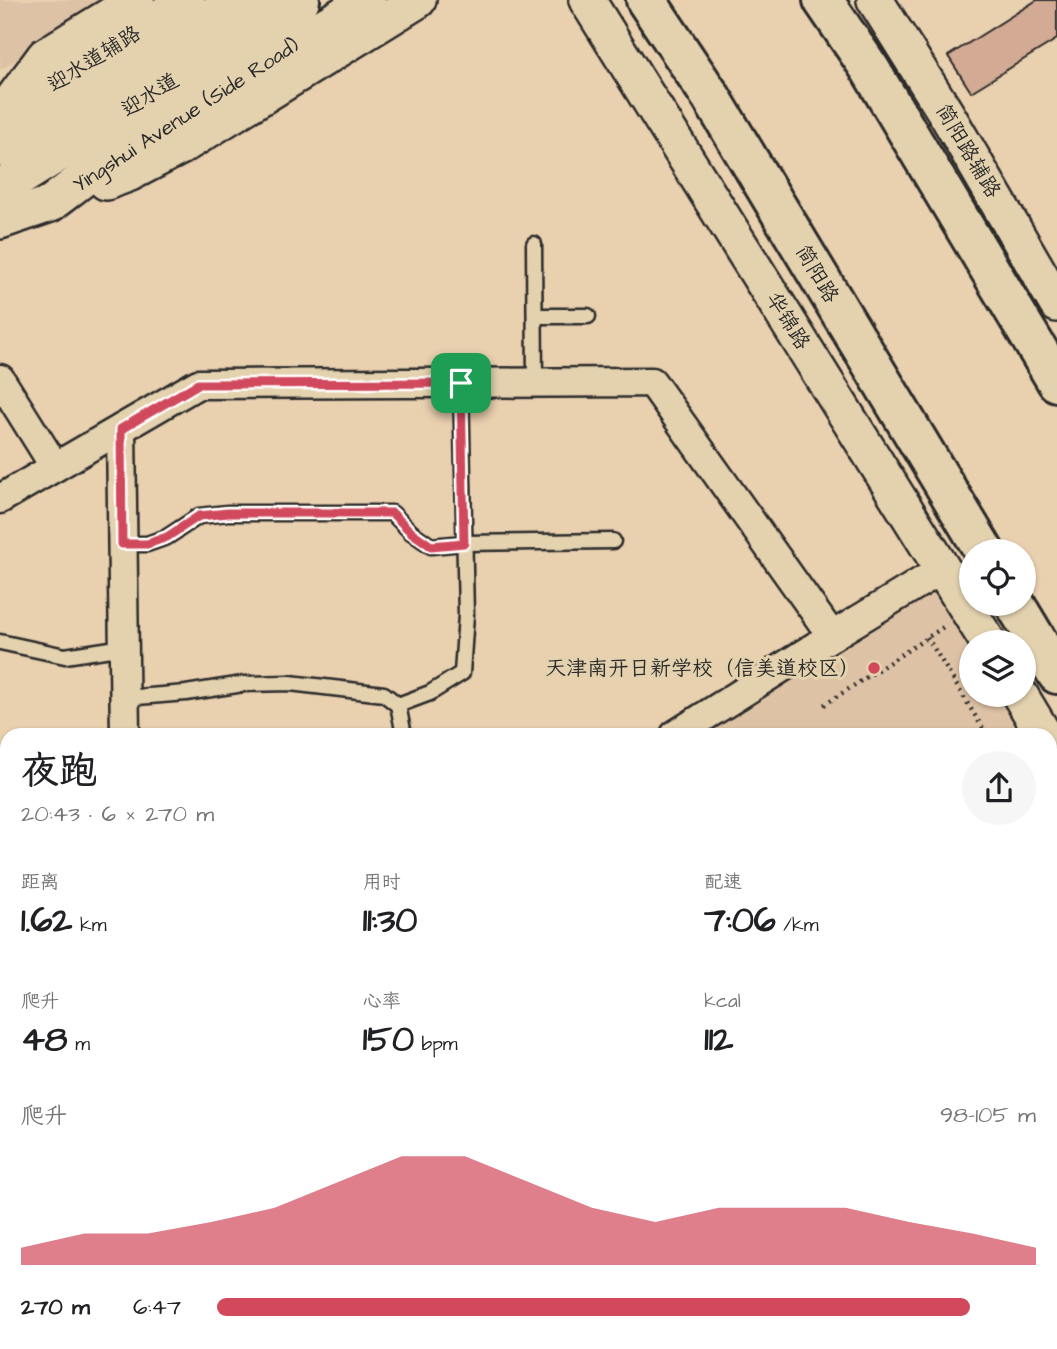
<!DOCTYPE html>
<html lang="zh">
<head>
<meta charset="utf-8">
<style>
  :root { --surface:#fff; --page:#f6f6f6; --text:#202124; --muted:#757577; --accent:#d1495b }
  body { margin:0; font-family:"Architects Daughter","LXGW WenKai TC",sans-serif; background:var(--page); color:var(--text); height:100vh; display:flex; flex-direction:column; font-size:26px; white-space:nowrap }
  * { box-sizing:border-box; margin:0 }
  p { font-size:23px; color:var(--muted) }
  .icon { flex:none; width:38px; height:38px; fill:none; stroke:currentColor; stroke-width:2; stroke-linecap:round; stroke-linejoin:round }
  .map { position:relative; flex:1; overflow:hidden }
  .sheet { position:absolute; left:0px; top:728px; width:1057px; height:621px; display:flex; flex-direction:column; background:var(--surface); border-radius:21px 21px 0 0; box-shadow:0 2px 5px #0004 }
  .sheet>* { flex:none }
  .controls { position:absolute; left:959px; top:539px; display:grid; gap:14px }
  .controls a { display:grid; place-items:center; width:77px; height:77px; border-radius:50%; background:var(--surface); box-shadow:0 2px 5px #0004; font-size:35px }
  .pin { position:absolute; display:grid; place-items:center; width:60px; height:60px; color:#fff; margin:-30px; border-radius:14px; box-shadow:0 4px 10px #0006 }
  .round { display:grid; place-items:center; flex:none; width:74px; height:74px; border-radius:37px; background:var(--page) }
  .head { display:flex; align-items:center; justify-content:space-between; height:119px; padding:0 21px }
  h1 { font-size:38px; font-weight:700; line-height:52px }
  .figures { display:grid; grid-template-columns:repeat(3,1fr); gap:10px; height:119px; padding:7px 21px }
  .figures div { display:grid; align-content:center }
  .figures b { font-size:35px; font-weight:700 }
  .figures small { font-size:19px; font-weight:400 }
  .figures p { font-size:19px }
  .chart { height:196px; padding:14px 21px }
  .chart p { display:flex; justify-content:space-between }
  .chart svg { width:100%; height:126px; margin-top:7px; fill:var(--accent); opacity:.7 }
  ul { padding:0 21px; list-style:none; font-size:23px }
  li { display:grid; grid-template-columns:112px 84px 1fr; align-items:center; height:52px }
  li i { height:18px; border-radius:9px; background:var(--accent) }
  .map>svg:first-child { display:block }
</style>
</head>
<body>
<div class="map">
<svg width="1057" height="1349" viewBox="0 0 1057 1349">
  <rect width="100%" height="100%" fill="#e9d0af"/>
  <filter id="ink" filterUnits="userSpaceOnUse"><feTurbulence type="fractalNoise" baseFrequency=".0143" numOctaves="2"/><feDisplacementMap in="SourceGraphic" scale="14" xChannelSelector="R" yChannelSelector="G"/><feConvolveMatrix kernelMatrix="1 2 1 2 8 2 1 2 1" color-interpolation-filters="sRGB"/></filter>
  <g filter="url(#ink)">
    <g fill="#dec2a5">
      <polygon points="0,0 111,0 0,70"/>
      <polygon points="935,574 971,642 971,695 1005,695 1029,735 665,735"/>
      <polygon points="1050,772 1057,784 1057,1041 1050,1046"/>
      <polygon points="1057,1166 1057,1349 940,1349 935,1342 1050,1342 1050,1172"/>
    </g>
    <polygon fill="#d3aa93" stroke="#2b2b2b" stroke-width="2" points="1037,0 1057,0 1057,39 971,92 948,56"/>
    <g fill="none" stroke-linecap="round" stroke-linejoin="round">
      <defs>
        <g id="service">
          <polyline points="534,244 535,383"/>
          <polyline points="535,316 588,316"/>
          <polyline points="122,544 147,544 167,537 199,516 228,513 392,513 411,532 431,546 464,543 613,541"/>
          <polyline points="0,642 65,656 124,647"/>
          <polyline points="125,698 186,693 243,684 290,683 384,694 398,705"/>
          <polyline points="404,735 398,705 430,693 462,673 466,615 461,383"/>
          <polyline points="0,795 7,795"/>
          <polyline points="0,898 7,897"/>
          <polyline points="0,1085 7,1088"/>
          <polyline points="1050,1210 1057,1206"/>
          <polyline points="0,1224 7,1223"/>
          <polyline points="939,1342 944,1349"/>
        </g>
        <g id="minor">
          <polyline points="0,379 55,467"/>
          <polyline points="121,429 125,735"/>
          <polyline points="0,499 198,384 652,382 832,636 675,735"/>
          <polyline points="832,636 944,568"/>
          <polyline points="0,960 7,961"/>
          <polyline points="457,1342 458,1349"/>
          <polyline points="891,1342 896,1349"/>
          <polyline points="120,1349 121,1342"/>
          <polyline points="690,1349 699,1342"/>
        </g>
        <g id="tertiary">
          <polyline points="587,0 988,642"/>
          <polyline points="875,0 947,115 1057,304"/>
          <polyline points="11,102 45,56 136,0"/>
          <polyline points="0,117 187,0"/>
          <polyline points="106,182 130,173 180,147 418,0"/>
          <polyline points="0,221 50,204 92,172 161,126 367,0"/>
          <polyline points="1020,695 1044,735"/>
          <polyline points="1050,1098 1057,1092"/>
          <polyline points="1050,1128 1057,1122"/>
          <polyline points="744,1349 753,1342"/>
          <polyline points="785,1349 793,1342"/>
        </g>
        <g id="secondary">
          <polyline points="0,147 240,0"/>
          <polyline points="0,189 300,0"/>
        </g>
        <g id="trunk">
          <polyline points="646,0 711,97 984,551"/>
          <polyline points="823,0 870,69 1057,382"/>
          <polyline points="1015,604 1057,674"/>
        </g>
      </defs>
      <use href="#service" stroke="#2b2b2b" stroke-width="19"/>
      <use href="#minor" stroke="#2b2b2b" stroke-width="33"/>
      <use href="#tertiary" stroke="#2b2b2b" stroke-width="40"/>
      <use href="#secondary" stroke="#2b2b2b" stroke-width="44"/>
      <use href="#trunk" stroke="#2b2b2b" stroke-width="44"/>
      <g stroke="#2b2b2b" stroke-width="4.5" stroke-dasharray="2 5" stroke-linecap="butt">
        <polyline points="927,637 987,735"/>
        <polyline points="824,705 945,626"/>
        <polyline points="1050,842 1057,854"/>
        <polyline points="1050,1001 1057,995"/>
      </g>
      <use href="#service" stroke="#e4d2af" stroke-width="14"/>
      <use href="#minor" stroke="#e4d2af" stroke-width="28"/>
      <use href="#tertiary" stroke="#e4d2af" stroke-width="35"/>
      <use href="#secondary" stroke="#e4d2af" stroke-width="38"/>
      <use href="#trunk" stroke="#e4d2af" stroke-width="38"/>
    </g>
  </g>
  <g fill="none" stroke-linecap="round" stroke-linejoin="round" filter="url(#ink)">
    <defs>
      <polygon id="route" points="461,383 464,543 431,546 411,532 392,513 228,513 199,516 167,537 147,544 122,544 121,429 198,384"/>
    </defs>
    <use href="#route" stroke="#fff" stroke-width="14"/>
    <use href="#route" stroke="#d1495b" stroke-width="9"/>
  </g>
  <circle fill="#d1495b" stroke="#e4d2af" stroke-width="2.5" cx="874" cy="668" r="7"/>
  <g text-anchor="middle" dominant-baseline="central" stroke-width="6" stroke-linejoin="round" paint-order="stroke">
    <g font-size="21" fill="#2b2b2b" stroke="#e4d2af">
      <text transform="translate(94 59) rotate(-32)">迎水道辅路</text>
      <text transform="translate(150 95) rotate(-32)">迎水道</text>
      <text transform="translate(186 115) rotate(-33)">Yingshui Avenue (Side Road)</text>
      <text transform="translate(968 151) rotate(59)">简阳路辅路</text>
      <text transform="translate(817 274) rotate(59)">简阳路</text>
      <text transform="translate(788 321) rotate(58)">华锦路</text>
    </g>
    <g font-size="21" fill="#2b2b2b" stroke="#e4d2af" text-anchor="end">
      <text x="860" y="668">天津南开日新学校（信美道校区）</text>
    </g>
  </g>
</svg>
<div class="controls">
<a><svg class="icon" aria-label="locate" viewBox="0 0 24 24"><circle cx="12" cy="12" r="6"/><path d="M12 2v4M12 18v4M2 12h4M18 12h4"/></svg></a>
<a><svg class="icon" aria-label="layers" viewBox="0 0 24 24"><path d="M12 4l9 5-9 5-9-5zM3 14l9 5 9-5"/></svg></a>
</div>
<div class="pin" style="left:461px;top:383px;background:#1e9e55"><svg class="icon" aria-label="arrive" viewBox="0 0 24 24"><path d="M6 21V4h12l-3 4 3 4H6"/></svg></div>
<section class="sheet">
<div class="head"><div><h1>夜跑</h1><p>20:43 · 6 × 270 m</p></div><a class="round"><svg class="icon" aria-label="share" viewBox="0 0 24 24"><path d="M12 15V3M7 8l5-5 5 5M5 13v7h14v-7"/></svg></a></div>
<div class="figures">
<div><p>距离</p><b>1.62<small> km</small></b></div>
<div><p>用时</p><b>11:30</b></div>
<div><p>配速</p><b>7:06<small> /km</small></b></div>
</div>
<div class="figures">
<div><p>爬升</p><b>48<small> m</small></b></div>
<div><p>心率</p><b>150<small> bpm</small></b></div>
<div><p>kcal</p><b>112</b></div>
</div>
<div class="chart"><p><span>爬升</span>98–105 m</p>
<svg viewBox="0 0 160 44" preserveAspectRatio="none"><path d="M0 44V38L10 33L20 33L30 29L40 24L50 15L60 6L70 6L80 15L90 24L100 29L110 24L120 24L130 24L140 29L150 33L160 38V44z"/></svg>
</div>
<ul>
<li><b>270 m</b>6:47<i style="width:92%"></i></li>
</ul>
</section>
</div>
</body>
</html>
